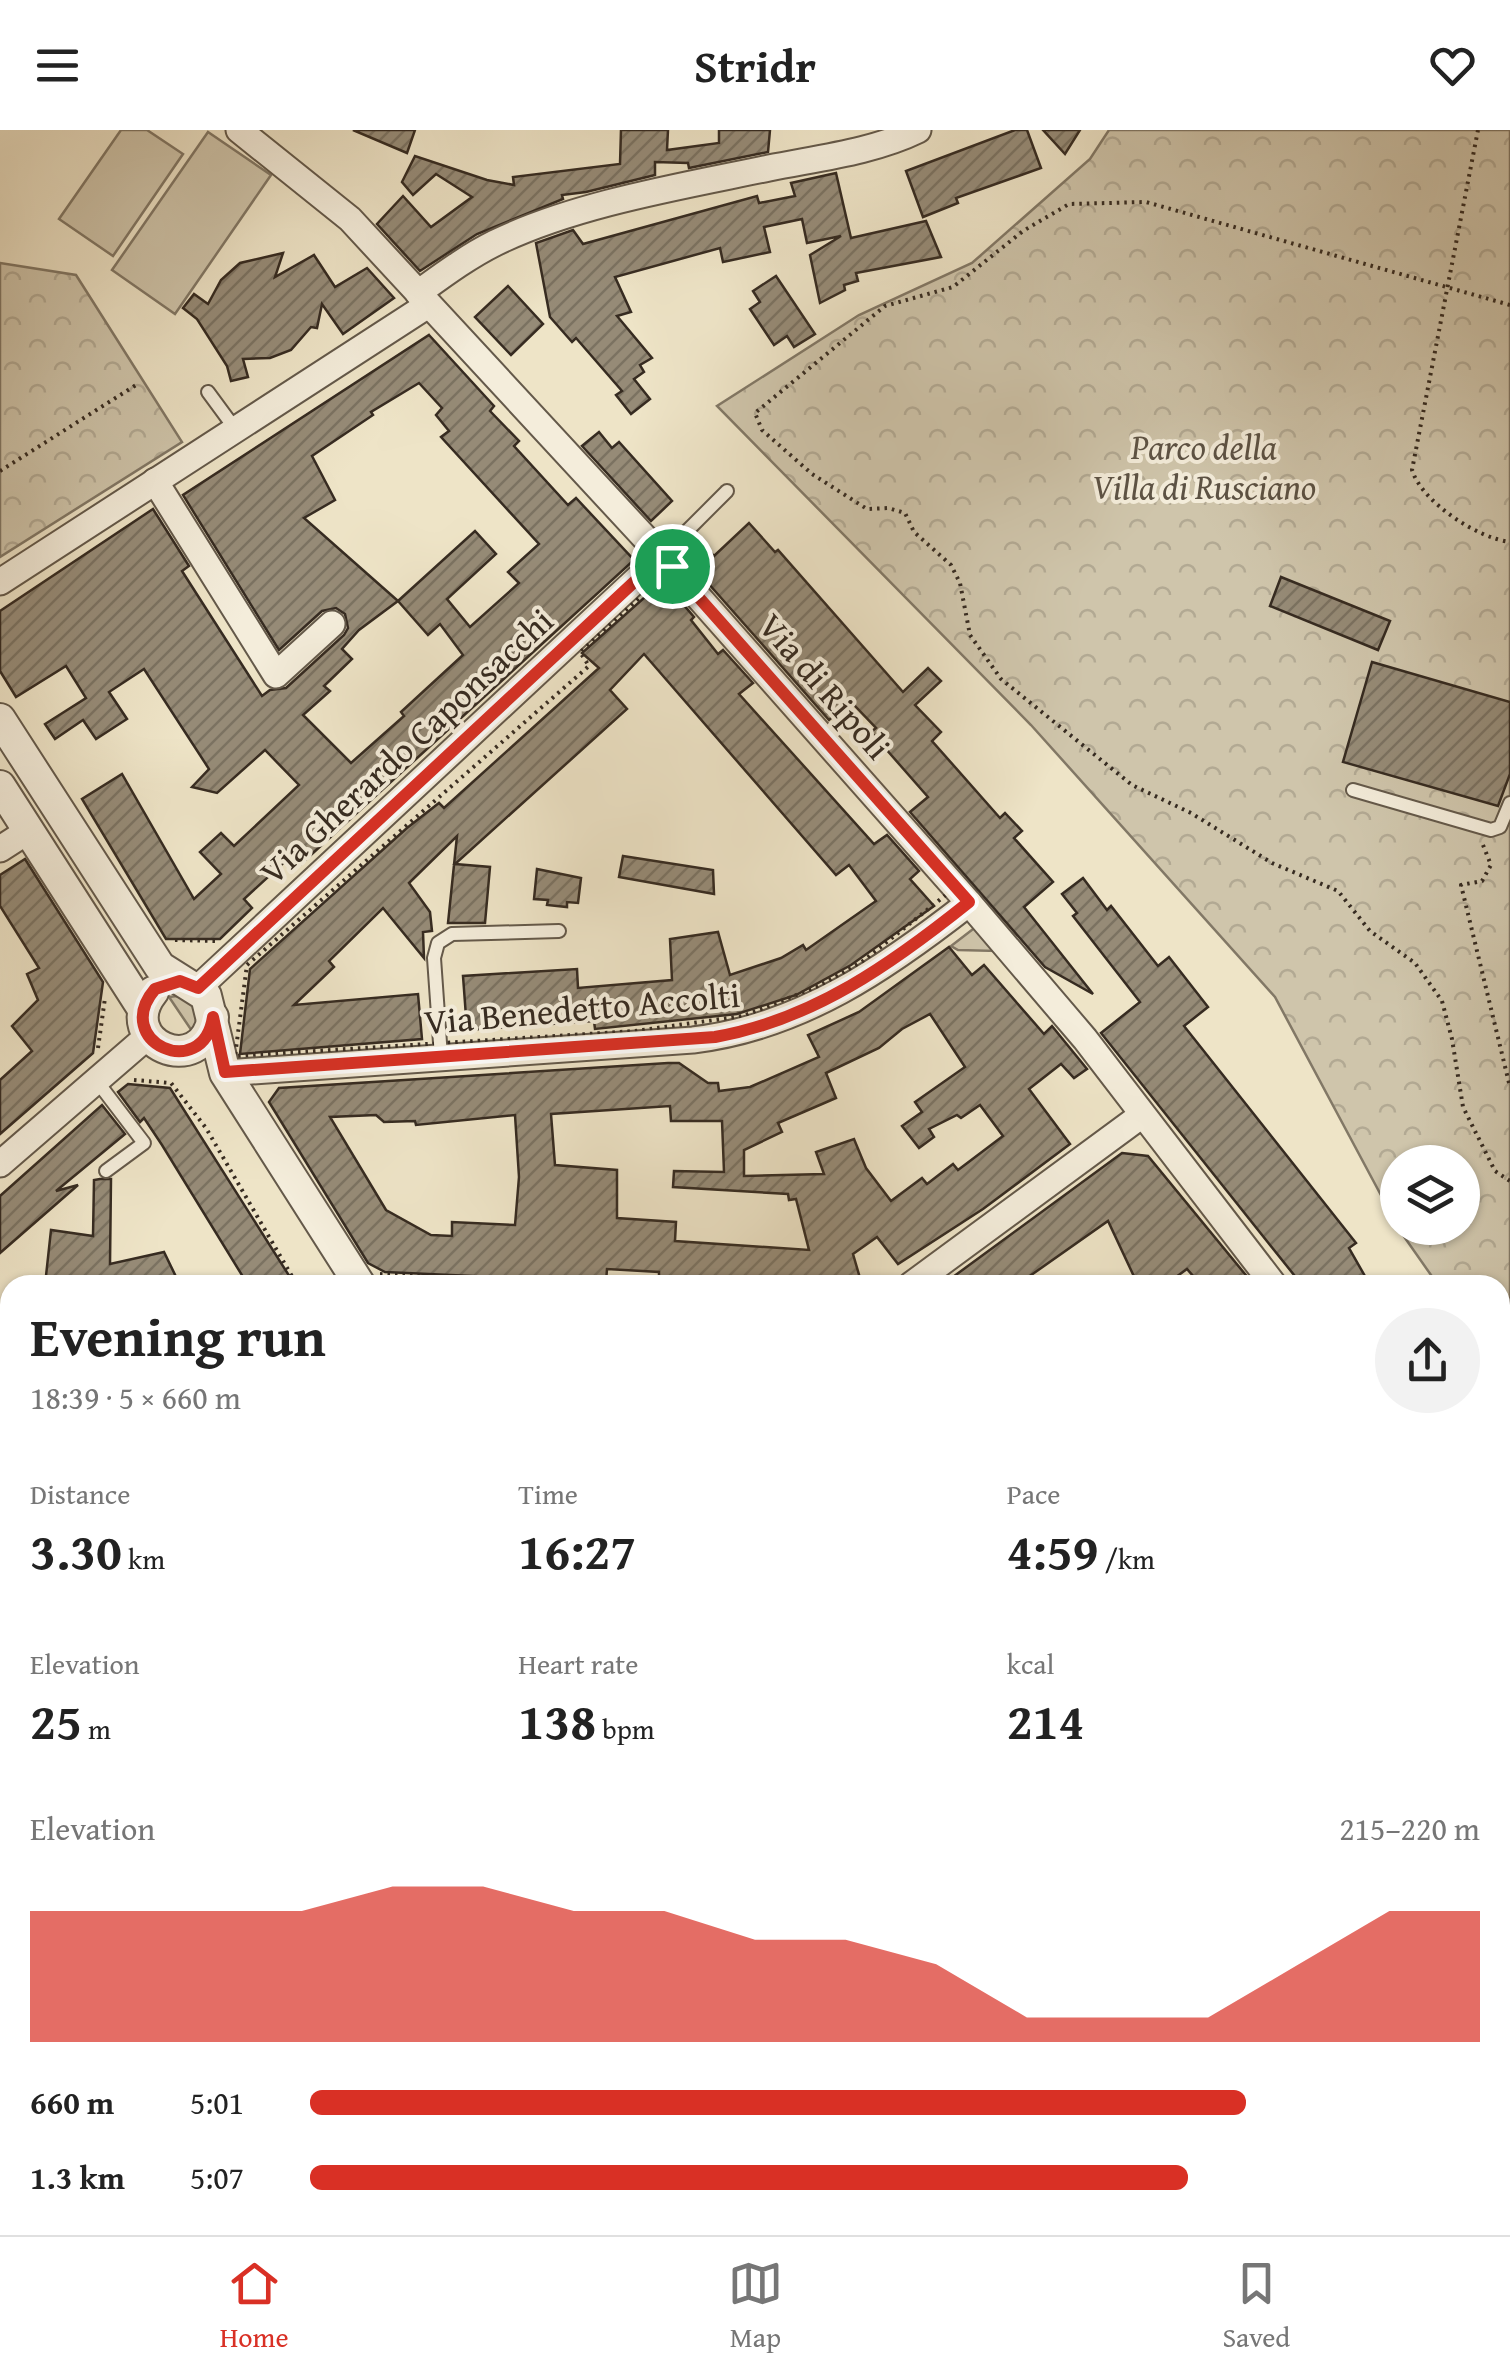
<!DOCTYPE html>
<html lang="en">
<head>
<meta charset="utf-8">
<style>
  :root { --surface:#fff; --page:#f2f2f2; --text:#222; --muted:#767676; --line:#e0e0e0; --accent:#d93025 }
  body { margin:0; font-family:"Gentium Book Plus",serif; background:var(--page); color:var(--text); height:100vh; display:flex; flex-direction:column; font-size:38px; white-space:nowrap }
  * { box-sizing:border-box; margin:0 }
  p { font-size:32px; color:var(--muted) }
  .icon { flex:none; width:55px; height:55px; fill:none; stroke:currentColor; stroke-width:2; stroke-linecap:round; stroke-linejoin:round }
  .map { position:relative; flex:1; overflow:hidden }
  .drawer { position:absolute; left:0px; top:1145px; width:1510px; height:960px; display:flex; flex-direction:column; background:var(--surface); border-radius:30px 30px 0 0; box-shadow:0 2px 8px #0004 }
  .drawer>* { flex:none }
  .buttons { position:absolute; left:1380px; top:1015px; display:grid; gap:20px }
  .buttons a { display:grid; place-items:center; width:100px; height:100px; border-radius:50%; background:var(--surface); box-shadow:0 2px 8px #0004; font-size:50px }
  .pin { position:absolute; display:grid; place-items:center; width:85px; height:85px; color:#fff; margin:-42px; border:5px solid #fff; border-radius:50%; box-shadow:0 2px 10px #0007 }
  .round { display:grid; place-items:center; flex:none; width:105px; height:105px; border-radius:52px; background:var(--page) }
  .overview { display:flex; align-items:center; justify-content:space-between; height:170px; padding:0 30px }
  h1 { font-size:55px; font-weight:700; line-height:75px }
  .metrics { display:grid; grid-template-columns:repeat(3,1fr); gap:15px; height:170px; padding:10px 30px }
  .metrics div { display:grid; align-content:center }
  .metrics b { font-size:50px; font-weight:700 }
  .metrics small { font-size:28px; font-weight:400 }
  .metrics p { font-size:28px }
  .chart { height:280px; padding:20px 30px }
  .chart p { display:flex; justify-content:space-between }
  .chart svg { width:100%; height:180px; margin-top:10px; fill:var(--accent); opacity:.7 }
  ul { padding:0 30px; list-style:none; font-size:32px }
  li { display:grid; grid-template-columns:160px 120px 1fr; align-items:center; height:75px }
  li i { height:25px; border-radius:12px; background:var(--accent) }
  header { display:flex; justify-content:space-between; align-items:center; height:130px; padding:0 30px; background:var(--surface); font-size:45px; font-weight:700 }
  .tab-bar { display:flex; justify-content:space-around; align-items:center; height:140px; border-top:2px solid var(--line); background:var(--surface); font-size:28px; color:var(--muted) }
  .tab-bar a { display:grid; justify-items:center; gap:5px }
  .tab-bar .current { color:var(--accent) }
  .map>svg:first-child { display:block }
</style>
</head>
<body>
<header><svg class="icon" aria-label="menu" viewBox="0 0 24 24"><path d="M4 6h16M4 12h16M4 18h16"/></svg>Stridr<svg class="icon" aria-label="heart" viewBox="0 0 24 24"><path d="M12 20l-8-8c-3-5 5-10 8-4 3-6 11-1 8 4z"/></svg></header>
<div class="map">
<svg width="1510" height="2105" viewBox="0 0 1510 2105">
  <defs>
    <pattern id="park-crowns" width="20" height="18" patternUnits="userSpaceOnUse" patternTransform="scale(2.5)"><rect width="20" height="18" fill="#cfc5ab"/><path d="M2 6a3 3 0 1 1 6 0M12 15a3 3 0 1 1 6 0" fill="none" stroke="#b2a993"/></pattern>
    <pattern id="building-hatch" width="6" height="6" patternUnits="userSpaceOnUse" patternTransform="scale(2.5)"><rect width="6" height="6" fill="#968b77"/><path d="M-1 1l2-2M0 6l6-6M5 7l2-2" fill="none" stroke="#7b7261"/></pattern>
  </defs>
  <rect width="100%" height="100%" fill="#eee4c7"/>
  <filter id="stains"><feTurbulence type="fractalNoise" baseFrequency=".002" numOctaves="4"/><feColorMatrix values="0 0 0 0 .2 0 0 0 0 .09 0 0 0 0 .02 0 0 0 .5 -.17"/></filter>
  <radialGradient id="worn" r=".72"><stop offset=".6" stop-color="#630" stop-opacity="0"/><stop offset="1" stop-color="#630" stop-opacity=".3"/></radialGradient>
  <g fill="#cfc5ab" stroke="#827866" stroke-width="2.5">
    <polygon points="121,0 147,0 183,24 113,126 59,89"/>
    <polygon points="208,2 271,45 175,184 112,140"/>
    <polygon points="977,796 997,821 958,820 951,816"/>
    <polygon points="177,866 191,871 199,883 194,904 169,867"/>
  </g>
  <g fill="url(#park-crowns)" stroke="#827866" stroke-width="2.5">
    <polygon points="1109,0 1510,0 1510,1256 1500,1242 1500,1155 1438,1155 1398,1098 1462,1098 1462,1032 1398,1032 1398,1097 1275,867 1031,595 717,276 859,185 972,133 1090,29"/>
    <polygon points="0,133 76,145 182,312 0,427"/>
    <polygon points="10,2058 10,2095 503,2095 516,2105 548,2095 688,2095 689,2105 0,2105 0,2061"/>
  </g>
  <polygon fill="#afa58f" stroke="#7f7463" stroke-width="2.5" points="1500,2080 1510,2081 1510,2105 1077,2105 1195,2095 1500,2095"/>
  <g fill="url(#building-hatch)" stroke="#362b21" stroke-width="2.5" fill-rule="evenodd">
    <polygon points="353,0 415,0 407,23"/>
    <polygon points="621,0 668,0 667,20 719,13 719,0 770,0 768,22 689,38 688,33 655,32 655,45 586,62 562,65 563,69 477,104 420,141 377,94 403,66 431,97 472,67 436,44 413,65 402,52 415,26 487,50 514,55 513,47 620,34"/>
    <polygon points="1015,0 1027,0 1041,38 956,68 958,73 923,87 906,41"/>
    <polygon points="1043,0 1080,0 1065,24"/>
    <polygon points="836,43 851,108 926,91 941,127 856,143 858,151 844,155 845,160 820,173 810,125 841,106 807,113 802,89 764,97 770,122 723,132 720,118 615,147 631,182 617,186 652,228 640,235 644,242 634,249 650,269 631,284 616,265 622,261 576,208 572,212 550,187 536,113 573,100 583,114 757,66 759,73 795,66 791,53"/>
    <polygon points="283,123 275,147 314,125 335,157 367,138 394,168 343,204 322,174 317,198 311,197 291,220 270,228 243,229 248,247 231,251 227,236 197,189 183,178 194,164 208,174 221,150 240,133"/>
    <polygon points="776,146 815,204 794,217 787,206 774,215 750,179 760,172 753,161"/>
    <polygon points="508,156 543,194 511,225 475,187"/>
    <path d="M429,205L494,276L490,281L519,311L514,316L568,375L576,368L634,430L301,734L292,725L244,769L252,778L220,809H166L82,669L122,644L194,769L221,744L200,722L221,703L234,716L299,655L265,620L217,663L192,657L209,639L144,539L109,562L127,589L96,609L83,590L55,609L45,594L86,568L66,536L16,567L0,541V481L153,379L189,436L182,441L262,566L270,560L286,558L344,505L348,498L345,484L336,478L322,481L279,520L183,365ZM419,253L442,278L436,285L449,301L441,307L539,414L508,442L519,453L470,497L447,469L496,424L475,401L398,471L304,388L335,370L312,326L373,285L371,282ZM398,471L428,505L440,494L463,525L401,582L404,586L351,633L303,585L330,561L324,556L352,529L342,519L359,500Z"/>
    <polygon points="599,302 612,318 619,312 672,371 651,391 582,316"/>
    <polygon points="749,393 775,422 778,420 903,562 928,538 941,551 915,575 941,602 932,611 1000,688 1005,683 1022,701 1014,708 1053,752 1024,777 1093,864 1045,837 910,682 928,667 871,602 876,598 853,574 848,578 846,575 829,590 692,435 709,421 714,426"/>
    <polygon points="1281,447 1390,491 1378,520 1270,476"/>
    <polygon points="663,451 694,487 691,490 718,524 723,520 753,553 739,564 874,714 887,705 919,741 910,749 934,776 851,835 796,865 737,884 595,899 594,891 467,900 463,846 577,839 578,858 672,850 670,809 718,802 730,845 781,828 803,815 806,820 876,771 849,735 836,745 644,524 610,560 627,579 455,734 490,737 485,793 448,793 457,706 409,753 430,782 432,801 423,802 424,828 383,778 329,831 334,837 294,875 418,864 422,909 240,924 250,839 407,698 439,673 444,678 599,538 582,523"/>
    <polygon points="1372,532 1510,572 1510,644 1498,676 1343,632"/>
    <polygon points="623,726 713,740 714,764 619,747"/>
    <polygon points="25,729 103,852 93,923 0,1004 0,950 32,921 12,896 38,870 27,844 39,838 0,776 0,745"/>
    <polygon points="537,739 581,748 578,773 567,772 567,777 547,775 548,770 534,769"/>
    <polygon points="1083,748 1107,780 1111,776 1158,836 1169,827 1208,877 1184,896 1356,1113 1349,1118 1370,1155 1302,1155 1101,903 1140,872 1073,786 1077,783 1062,764"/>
    <path d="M949,817L972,845L984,835L1044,904L1052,896L1087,939L1074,948L1061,934L1029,959L1070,1014L983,1079L898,1134L877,1107L853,1124L862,1155H659V1142L607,1139L606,1152L385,1142L368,1133L269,972L279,958L668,933H679L708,953H718L719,961L750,957L819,927L808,905L859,882ZM930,884L965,937L915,972L922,982L902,996L919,1018L934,1007L929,999L957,985L961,988L980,975L1003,1006L958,1040L953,1034L927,1054L922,1048L891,1071L866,1038L854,1009L816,1022L824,1044L744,1046V1020L782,1002L778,993L836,968L826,943L879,918L902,899ZM670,976L671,991H722L724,1042L674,1041L673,1057L788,1064L789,1070L796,1069L809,1120L675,1111L676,1092L617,1088V1040L555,1035L551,984ZM376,985L384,992L415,991L416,995L515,985L519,1047L515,1095L452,1092V1106L431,1105L386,1080L330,987Z"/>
    <polygon points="128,954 170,958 295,1155 248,1155 162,1015 144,988 140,992 118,962"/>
    <polygon points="102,975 125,1004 56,1061 78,1055 0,1123 0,1066"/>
    <polygon points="1122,1023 1148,1026 1254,1155 1201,1155 1187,1139 1165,1155 1138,1155 1108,1091 1017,1155 942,1155"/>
    <polygon points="100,1049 111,1049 110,1134 164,1122 180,1155 45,1155 51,1100 93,1106 94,1050"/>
  </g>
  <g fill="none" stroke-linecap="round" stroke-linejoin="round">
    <defs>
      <g id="service">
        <polyline points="208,262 236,300"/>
        <polyline points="662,426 727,361"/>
        <polyline points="1353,660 1491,700 1500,697 1510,673"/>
        <polyline points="441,927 434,828 438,813 452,804 559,801"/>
        <polyline points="96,950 144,1013 106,1041"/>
        <polyline points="0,1913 10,1905"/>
        <polyline points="178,2105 219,2095"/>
        <polyline points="252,2105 252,2095"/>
      </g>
      <g id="minor">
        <polyline points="239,0 350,89 671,436 969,773 1085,909 1274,1155"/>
        <path d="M418,163C443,145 467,127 495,113C574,74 683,56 769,38C818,28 873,22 918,0"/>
        <polyline points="155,351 276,545 332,494"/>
        <polyline points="0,452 428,175"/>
        <polyline points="0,719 28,701"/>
        <polyline points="198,858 662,426"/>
        <path d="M225,943L693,910C801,897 886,838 969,773"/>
        <polyline points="0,1034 148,906"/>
        <polyline points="911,1155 1142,985"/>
        <polyline points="0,1331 10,1333"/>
        <polyline points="1500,1480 1510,1485"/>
        <polyline points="0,1544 10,1545"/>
      </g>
      <g id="tertiary">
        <polyline points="0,589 160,837 206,866 225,943 360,1155"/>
        <polyline points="0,656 143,879"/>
        <path d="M153,862C113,912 202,952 213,887"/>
        <polyline points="1500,1745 1510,1746"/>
        <polyline points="1500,1977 1510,1978"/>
      </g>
      <g id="secondary">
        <polyline points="0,1771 10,1772"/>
        <polyline points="753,2105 754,2095"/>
      </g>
    </defs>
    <use href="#service" stroke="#64594a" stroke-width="16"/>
    <use href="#minor" stroke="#64594a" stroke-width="29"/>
    <use href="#tertiary" stroke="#64594a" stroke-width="34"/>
    <use href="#secondary" stroke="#362b21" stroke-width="39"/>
    <g stroke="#362b21" stroke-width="4" stroke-dasharray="2.5 5" stroke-linecap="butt">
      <path d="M1478,0L1412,340C1422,372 1477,408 1510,412"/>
      <polyline points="1510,175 1146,72 1069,74 1023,101 953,157 885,176 755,283 762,300 812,344 867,379 888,378 905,383 914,402 951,435 960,453 970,505 1001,549 1132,655 1191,683 1272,733 1338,761 1370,801 1415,833 1442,871 1452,909 1463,977 1495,1041 1510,1051"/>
      <polyline points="0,341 136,255"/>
      <polygon points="668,442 947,764 863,831 819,856 743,886 635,901 235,926 247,835 589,536 580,522"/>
      <polyline points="1483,715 1491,735 1482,751 1461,755 1510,957"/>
      <polyline points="175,810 216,811"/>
      <polyline points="98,918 105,868"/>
      <polyline points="134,950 171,953 206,998 297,1155"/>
      <polyline points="380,1144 587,1155"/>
      <polyline points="875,1155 888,1147"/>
      <polyline points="1501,1508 1510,1520"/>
      <polyline points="710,2095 713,2105"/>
      <polyline points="578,2105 633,2095"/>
      <polyline points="722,2105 723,2095"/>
      <polyline points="786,2105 787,2095"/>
      <polyline points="792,2105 793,2095"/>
    </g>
    <use href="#service" stroke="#f4eddb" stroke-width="12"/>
    <use href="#minor" stroke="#f4eddb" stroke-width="25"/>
    <use href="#tertiary" stroke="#f4eddb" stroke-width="30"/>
    <use href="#secondary" stroke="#f4eddb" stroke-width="35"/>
  </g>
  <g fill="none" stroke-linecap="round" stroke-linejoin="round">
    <defs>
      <path id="route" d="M662,426L969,772C893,833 813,890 715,907L225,942L213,887C203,953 110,912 155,859L180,851L198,858Z"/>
    </defs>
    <use href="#route" stroke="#fff" stroke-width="20"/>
    <use href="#route" stroke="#d93025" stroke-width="12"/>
  </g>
  <g text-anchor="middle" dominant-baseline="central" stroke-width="8" stroke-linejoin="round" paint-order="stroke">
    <g font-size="35" font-style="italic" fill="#5c5244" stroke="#f4eddb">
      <text x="1204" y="316">Parco della<tspan x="1204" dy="40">Villa di Rusciano</tspan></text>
    </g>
    <g font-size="35" fill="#362b21" stroke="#f4eddb">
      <text transform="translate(825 556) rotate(49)">Via di Ripoli</text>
      <text transform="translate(406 616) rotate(-43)">Via Gherardo Caponsacchi</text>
      <text transform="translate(582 878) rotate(-5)">Via Benedetto Accolti</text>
    </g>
  </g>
  <rect width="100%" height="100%" filter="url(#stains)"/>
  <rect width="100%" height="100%" fill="url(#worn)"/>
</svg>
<div class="buttons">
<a><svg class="icon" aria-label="layers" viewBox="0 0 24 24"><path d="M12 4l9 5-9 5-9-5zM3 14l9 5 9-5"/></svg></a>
</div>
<div class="pin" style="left:672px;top:436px;background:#1e9e55"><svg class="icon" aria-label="arrive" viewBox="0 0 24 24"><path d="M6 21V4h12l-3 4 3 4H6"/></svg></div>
<section class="drawer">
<div class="overview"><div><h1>Evening run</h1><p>18:39 · 5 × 660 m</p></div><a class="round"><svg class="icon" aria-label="share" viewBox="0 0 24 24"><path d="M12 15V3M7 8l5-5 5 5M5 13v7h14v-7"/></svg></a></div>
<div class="metrics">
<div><p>Distance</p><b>3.30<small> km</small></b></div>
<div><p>Time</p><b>16:27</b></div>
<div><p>Pace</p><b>4:59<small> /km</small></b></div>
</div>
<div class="metrics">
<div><p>Elevation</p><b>25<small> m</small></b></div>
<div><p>Heart rate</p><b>138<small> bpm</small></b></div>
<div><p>kcal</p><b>214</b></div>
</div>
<div class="chart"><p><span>Elevation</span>215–220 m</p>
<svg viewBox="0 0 160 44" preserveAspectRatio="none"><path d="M0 44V12L10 12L20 12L30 12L40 6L50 6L60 12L70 12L80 19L90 19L100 25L110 38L120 38L130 38L140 25L150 12L160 12V44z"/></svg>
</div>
<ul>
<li><b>660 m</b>5:01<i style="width:80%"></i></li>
<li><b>1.3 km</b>5:07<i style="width:75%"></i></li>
</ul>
</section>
</div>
<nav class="tab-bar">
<a class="current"><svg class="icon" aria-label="home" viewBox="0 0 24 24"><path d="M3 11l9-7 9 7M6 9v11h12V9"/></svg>Home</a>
<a><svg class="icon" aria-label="map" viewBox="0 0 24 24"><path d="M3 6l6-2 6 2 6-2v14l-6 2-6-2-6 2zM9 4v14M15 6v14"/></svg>Map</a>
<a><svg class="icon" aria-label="saved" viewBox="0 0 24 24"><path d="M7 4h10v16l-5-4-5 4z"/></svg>Saved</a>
</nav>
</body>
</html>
